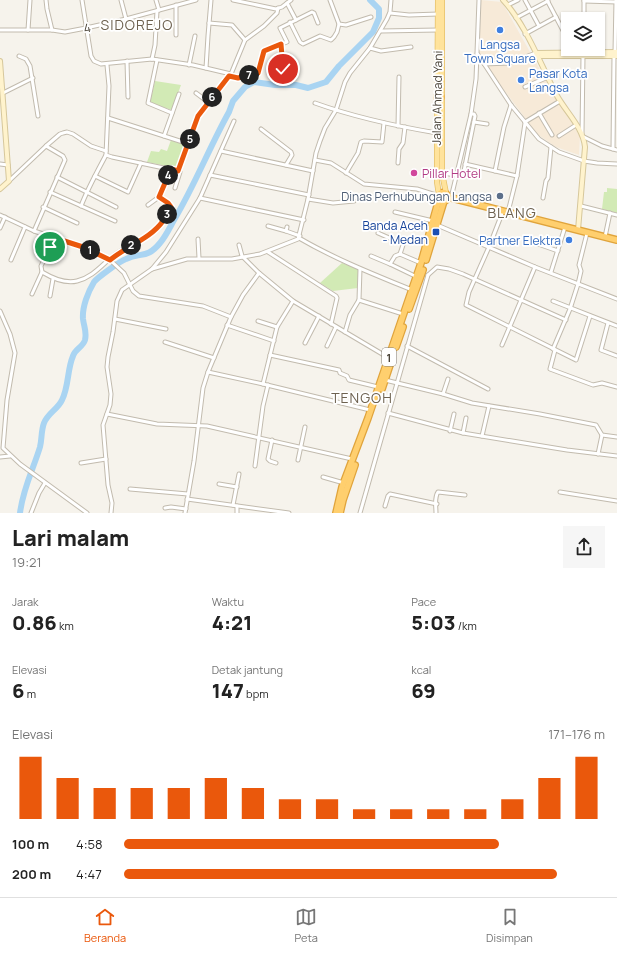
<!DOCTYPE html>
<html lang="id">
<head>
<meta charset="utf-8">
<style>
  :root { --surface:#fff; --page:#f6f6f6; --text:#222; --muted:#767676; --line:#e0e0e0; --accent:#ea580c }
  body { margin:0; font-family:Manrope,sans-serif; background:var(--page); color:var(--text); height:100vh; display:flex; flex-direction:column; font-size:15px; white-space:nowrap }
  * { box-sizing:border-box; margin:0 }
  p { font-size:13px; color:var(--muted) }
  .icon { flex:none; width:22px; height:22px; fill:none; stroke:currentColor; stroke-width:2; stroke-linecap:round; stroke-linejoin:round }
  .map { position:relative; height:513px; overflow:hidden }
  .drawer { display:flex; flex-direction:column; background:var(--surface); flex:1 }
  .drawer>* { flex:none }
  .controls { position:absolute; left:561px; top:12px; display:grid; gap:8px }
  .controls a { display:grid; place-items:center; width:44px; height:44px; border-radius:0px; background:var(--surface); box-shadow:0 1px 3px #0004; font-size:20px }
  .pin { position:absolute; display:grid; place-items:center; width:34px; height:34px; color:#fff; margin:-17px; border:2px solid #fff; border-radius:50%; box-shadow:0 1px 4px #0007 }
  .km { position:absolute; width:20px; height:20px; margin:-10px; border-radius:50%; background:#222; color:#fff; font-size:11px; line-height:20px; text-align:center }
  .round { display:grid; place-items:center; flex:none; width:42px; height:42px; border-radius:0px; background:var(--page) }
  .headline { display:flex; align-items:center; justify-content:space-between; height:68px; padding:0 12px }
  h1 { font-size:22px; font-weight:800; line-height:30px }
  .figures { display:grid; grid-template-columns:repeat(3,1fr); gap:6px; height:68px; padding:4px 12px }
  .figures div { display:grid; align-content:center }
  .figures b { font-size:20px; font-weight:800 }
  .figures small { font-size:11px; font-weight:400 }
  .figures p { font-size:11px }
  .chart { height:112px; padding:8px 12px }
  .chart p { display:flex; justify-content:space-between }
  .chart svg { width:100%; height:72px; margin-top:4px; stroke:var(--accent); stroke-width:6 }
  ul { padding:0 12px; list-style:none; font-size:13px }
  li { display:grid; grid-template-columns:64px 48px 1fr; align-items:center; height:30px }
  li i { height:10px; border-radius:5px; background:var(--accent) }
  .dock { display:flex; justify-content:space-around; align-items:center; height:56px; border-top:1px solid var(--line); background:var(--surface); font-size:11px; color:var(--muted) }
  .dock a { display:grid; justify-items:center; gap:2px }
  .dock .current { color:var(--accent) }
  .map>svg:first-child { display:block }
</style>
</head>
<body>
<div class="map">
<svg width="617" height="513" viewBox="0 0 617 513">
  <rect width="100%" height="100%" fill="#f6f3ec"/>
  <polygon fill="#f7ead8" points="481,0 502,2 553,93 580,136 579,155 556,147 537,134 486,66 479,54"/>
  <g fill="#d2eab5">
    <polygon points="155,81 181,85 172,110 150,103"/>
    <polygon points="171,140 187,145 177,168 147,162 151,151 159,152 161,149 167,151"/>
    <polygon points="607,188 617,189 617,213 602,209 604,192 607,192"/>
    <polygon points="342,263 358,269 358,288 333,291 320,283"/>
  </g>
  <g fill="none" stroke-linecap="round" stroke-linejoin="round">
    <path stroke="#a9d4f2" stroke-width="6" d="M20,513C23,488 33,470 40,447C42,439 41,431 44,423C48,413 58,409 62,400C69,386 67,370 73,356C75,349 83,347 85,340C87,332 84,327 83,319C82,307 88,292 94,282C97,278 120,261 126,259C141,252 147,259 160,243C166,236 170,227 174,220C195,185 209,148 229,112L233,101L245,87L254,82L275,85H296L308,88L326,82L339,66L373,32L379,18V9L370,0"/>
    <defs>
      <g id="street">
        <polyline points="46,0 47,9 52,30"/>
        <polyline points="82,0 91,56 94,61 101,64 152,59 193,65 231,74"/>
        <polyline points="121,0 126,19"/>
        <polyline points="156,0 159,10"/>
        <polyline points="233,0 276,9 282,7 291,0"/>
        <polyline points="479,0 477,53 511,105 539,139 559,152 584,161 597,163 617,164"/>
        <polyline points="525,0 539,26"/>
        <polyline points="547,0 568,40"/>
        <polyline points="584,1 617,2"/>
        <polyline points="287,3 296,20"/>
        <polyline points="176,5 176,35"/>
        <polyline points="508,5 518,0"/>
        <polyline points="390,13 409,15 438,14"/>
        <polyline points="516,18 548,1"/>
        <polyline points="584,19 584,0"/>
        <polyline points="290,22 300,42 303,44 320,36 331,40 334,37 337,32 339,24 330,0"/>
        <polyline points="209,23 232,25 245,40"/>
        <polyline points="339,24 346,25 371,17"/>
        <polyline points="0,30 52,30 65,32 86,28 126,19 196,0"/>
        <polyline points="28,30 30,0"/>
        <polyline points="381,31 438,30"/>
        <polyline points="525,34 556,17"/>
        <polyline points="281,44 283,69"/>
        <polyline points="370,48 381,51 411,47"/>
        <polyline points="615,52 616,0"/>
        <polyline points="19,56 26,59 30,66 38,116"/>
        <polyline points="152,59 155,45 157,11"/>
        <polyline points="157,60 148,103 172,113"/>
        <polyline points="127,61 128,97"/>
        <polyline points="484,64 509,63 536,53"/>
        <polyline points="107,65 109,86 106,155 112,157 178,171 198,116 231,74 245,40 264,26 277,13 278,8"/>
        <polyline points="189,65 195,36"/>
        <polyline points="206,68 208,36 211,0"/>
        <polyline points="229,76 238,78 258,73 264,51 287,42 280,28 312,12 314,13 318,23"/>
        <polyline points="525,87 548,77"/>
        <polyline points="3,93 33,78"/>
        <polyline points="196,93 208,102"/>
        <path d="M315,103C354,117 395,126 437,133"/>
        <polyline points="539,113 552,135"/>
        <polyline points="108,118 189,144"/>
        <polyline points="234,121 200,198 304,220"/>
        <polyline points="474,122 487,124"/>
        <polyline points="525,122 560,101"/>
        <polyline points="398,126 399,77"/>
        <polyline points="261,129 291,152 292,155 286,165"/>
        <polyline points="582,134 583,56"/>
        <polyline points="164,136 179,94"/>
        <polyline points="559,136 576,125"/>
        <polyline points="584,137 602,146 617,150"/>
        <polyline points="613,149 614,56"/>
        <polyline points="221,151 313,171"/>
        <polyline points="315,160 331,163 364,184 417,189 439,196"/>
        <polyline points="398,163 399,149 403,143 405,127"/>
        <polyline points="0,164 8,165"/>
        <polyline points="465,164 517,176"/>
        <polyline points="495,171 504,127 511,105"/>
        <polyline points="346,173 358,153 361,142 364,141 382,142 384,123"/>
        <polyline points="442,173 463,176 475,116 474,114 471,114"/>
        <polyline points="210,175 309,195"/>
        <polyline points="95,176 128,192 141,163"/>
        <polyline points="57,177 116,207"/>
        <polyline points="9,181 46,146 60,134 63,133 67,132 73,134 91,146 106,151"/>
        <polyline points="175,188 180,172 178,171"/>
        <polyline points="50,192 115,221"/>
        <polyline points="451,198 471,114 476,79 477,54"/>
        <polyline points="543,198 546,181 548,178 551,147"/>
        <polyline points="308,199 333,203 354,201"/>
        <polyline points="148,205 159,197 171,169"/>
        <path d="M81,206C88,188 97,172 106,155"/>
        <polyline points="581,206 617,215"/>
        <polyline points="43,207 77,223"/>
        <polyline points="503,211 489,247 469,292 466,305 576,360 590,316"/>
        <polyline points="395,212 433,221"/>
        <polyline points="508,212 517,176 525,123"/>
        <polyline points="0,215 34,231 83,247 110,260 124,273 133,291 139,296 203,306 231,317"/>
        <polyline points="437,225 535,267 617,299"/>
        <polyline points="268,226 286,231"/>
        <polyline points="287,227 286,231 300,236"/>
        <polyline points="0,228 5,217"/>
        <polyline points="34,231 65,160 63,156 46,146"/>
        <polyline points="378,233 403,244 403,245 400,254 421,263"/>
        <polyline points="605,237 610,213"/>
        <path d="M55,238L41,266L42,272C52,278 65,284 77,281C94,277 104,262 117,253C138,239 162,233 171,206L159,197"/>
        <path d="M299,238C335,259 373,274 412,290"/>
        <polyline points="198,239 199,258"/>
        <polyline points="538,244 558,251"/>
        <polyline points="239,245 242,256 259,273 293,301 389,358"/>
        <polyline points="36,250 44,234"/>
        <polyline points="268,252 336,296 337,298 331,324"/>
        <polyline points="371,256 390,264 395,256 400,254"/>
        <polyline points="11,260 25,227"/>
        <polyline points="390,264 417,277"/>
        <polyline points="152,269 187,259 232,259 260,254 298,239 308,199 316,153 320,141 325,128 336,110 345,82 350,73 370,48 387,19 390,12 391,0"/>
        <polyline points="360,269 359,300 403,314"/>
        <polyline points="551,272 565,227"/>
        <polyline points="428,275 437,267 449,269 463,274 566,320"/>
        <polyline points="32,294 42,272"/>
        <polyline points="50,296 53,279"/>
        <polyline points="553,301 617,326"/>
        <polyline points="0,311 10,334 15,353 7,400 3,448 20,464 87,513"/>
        <polyline points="115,319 166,329"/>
        <polyline points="258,321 277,327"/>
        <polyline points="608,323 601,350 617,356"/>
        <polyline points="227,325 274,341"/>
        <polyline points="345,332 350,315 359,300"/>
        <polyline points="165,342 214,358"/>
        <polyline points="305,343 319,316"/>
        <polyline points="502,345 535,267"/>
        <polyline points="327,346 336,327"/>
        <polyline points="407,346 488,389"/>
        <polyline points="553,349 570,309 578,284 581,271 579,265 587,233"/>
        <polyline points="555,350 550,369 593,385 602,383 617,387"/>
        <polyline points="270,355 339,370 340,373 347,376 349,380 378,387"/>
        <polyline points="208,372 263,384 370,410"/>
        <polyline points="385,380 443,394 472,403 540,414 596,425 602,435 617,437"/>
        <polyline points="263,384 277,327 293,301"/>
        <polyline points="443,394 448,379"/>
        <polyline points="388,413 463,433 567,450 617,456"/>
        <polyline points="107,414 157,424 207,426 352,459"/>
        <polyline points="450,431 454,414"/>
        <polyline points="463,433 466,418"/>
        <polyline points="482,436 489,406"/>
        <polyline points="272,440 268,459 270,461 276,463"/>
        <polyline points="598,454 602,435"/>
        <polyline points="0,457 10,456"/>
        <polyline points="298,460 305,427"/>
        <polyline points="81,463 106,459"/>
        <polyline points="255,466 263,406 268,385"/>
        <polyline points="323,477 344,483"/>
        <polyline points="219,484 237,487"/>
        <polyline points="130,489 188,494"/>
        <polyline points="560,492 617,501"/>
        <polyline points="187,499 289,513"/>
        <polyline points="233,505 239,474"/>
        <polyline points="385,506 388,496 390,494 437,504"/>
        <polyline points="165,508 171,507 186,509"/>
        <polyline points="31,513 39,493 45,483"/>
        <polyline points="111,513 112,503 108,485 103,425 110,405 111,394 107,367 108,357 113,332 117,301 122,290 152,269 166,252 200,198"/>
        <polyline points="185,513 194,461 203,388 208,372 231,317 243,295 259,273"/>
        <polyline points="237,513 237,506"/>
        <polyline points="360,513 428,275"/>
        <path d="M436,513C436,506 434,498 438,492L465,495"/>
      </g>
      <g id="secondary">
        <path d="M503,0C526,25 540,63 556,94C565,111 583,127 585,147L578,230"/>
        <polyline points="536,53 617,52"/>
        <polyline points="541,56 617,56"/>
        <polyline points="0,61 9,181 0,189"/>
      </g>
      <g id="primary">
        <polyline points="438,0 437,148 437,182 439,195"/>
        <polyline points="442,0 442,173 446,193"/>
      </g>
      <g id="highway">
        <polyline points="437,97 441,97"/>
        <circle cx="443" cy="197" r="4.5"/>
        <polyline points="448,197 617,240"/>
        <polyline points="426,260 444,201"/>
        <polyline points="409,309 423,270"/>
        <polyline points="396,347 403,327"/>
        <polyline points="382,389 390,365"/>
        <polyline points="336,513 342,487 368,418 421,263 439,199"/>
        <polyline points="340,513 343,500 355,465"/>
      </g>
    </defs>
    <use href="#street" stroke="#c2bbae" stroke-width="5"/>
    <use href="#secondary" stroke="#d6c79b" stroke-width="6"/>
    <use href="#primary" stroke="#e6c16a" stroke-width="6"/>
    <use href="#highway" stroke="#e0a43c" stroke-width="8"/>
    <use href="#street" stroke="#fff" stroke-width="3"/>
    <use href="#secondary" stroke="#fff3cd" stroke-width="4"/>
    <use href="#primary" stroke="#ffe39c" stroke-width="4.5"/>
    <use href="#highway" stroke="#ffcf6e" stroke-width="5.5"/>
  </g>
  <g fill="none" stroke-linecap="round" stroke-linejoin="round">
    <defs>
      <path id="route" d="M50,247L55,238L83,247L110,260C127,246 150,239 163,221C166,217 168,211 171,207L168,203L159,197L171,169L178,171L198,116L229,76L238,78L258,73L264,51L281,44L283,69"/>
    </defs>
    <use href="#route" stroke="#fff" stroke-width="8"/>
    <use href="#route" stroke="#ea580c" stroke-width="5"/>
  </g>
  <g fill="#3f7fe0" stroke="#fff" stroke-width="1.5">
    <circle cx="500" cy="30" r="4"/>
    <circle cx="521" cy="80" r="4"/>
    <circle cx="569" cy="240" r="4"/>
  </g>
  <circle fill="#d1479c" stroke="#fff" stroke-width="1.5" cx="414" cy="173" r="4"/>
  <circle fill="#5c6f8a" stroke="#fff" stroke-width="1.5" cx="500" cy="196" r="4"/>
  <rect fill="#1a4fb4" stroke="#fff" stroke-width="1.5" x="432" y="228" width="8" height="8" rx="2"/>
  <g text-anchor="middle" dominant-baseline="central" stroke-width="3.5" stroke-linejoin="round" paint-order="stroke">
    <rect fill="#fff" stroke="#817c74" stroke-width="1" x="382" y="348" width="14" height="18" rx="3"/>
    <g font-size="11" font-weight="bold" fill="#4b4439">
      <text x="389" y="357">1</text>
    </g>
    <g font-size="12" fill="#4b4439" stroke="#fff">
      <text transform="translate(87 28) rotate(-11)">4</text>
      <text transform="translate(437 98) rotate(-89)">Jalan Ahmad Yani</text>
    </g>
    <g font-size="12" fill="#366cbe" stroke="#fff">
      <text x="500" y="44">Langsa<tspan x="500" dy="14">Town Square</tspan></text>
      <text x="529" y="73" text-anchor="start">Pasar Kota<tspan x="529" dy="14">Langsa</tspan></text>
      <text x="561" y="240" text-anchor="end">Partner Elektra</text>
    </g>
    <g font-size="12" fill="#b23c85" stroke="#fff" text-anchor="start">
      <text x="422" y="173">Pillar Hotel</text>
    </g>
    <g font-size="12" fill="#4e5e75" stroke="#fff" text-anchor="end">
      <text x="492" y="196">Dinas Perhubungan Langsa</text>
    </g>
    <g font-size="12" fill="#164399" stroke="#fff" text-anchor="end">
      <text x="428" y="225">Banda Aceh<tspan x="428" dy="14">- Medan</tspan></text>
    </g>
    <g font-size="14" letter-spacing="1" fill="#6e6250" stroke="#fff">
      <text x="137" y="24">SIDOREJO</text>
      <text x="512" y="212">BLANG</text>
      <text x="362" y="397">TENGOH</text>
    </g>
  </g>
</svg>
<div class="controls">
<a><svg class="icon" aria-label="layers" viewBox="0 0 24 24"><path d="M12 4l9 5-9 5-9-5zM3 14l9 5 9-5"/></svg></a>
</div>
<div class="pin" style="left:50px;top:247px;background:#1e9e55"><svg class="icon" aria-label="arrive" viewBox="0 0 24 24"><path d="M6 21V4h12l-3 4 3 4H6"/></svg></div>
<div class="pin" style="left:283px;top:69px;background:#d93025"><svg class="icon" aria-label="check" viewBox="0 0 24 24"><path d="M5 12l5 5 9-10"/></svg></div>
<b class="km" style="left:90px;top:250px">1</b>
<b class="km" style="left:131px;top:245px">2</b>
<b class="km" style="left:167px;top:214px">3</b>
<b class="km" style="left:168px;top:175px">4</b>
<b class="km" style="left:190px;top:139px">5</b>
<b class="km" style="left:212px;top:97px">6</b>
<b class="km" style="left:249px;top:75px">7</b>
</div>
<section class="drawer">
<div class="headline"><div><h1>Lari malam</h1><p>19:21</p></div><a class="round"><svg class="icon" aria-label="share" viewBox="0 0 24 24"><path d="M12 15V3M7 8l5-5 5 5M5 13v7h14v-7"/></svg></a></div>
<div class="figures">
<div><p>Jarak</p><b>0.86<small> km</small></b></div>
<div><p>Waktu</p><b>4:21</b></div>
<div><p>Pace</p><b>5:03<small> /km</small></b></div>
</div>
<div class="figures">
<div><p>Elevasi</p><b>6<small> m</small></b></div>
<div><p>Detak jantung</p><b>147<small> bpm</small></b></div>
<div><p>kcal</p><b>69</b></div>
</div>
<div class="chart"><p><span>Elevasi</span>171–176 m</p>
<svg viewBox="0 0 160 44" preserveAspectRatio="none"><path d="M5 44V6M15 44V19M25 44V25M35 44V25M45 44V25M55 44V19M65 44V25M75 44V32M85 44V32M95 44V38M105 44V38M115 44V38M125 44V38M135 44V32M145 44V19M155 44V6"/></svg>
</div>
<ul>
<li><b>100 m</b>4:58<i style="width:78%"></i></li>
<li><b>200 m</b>4:47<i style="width:90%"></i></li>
</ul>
</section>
<nav class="dock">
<a class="current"><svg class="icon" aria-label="home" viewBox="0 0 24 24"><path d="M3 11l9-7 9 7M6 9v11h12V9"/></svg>Beranda</a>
<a><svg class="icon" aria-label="map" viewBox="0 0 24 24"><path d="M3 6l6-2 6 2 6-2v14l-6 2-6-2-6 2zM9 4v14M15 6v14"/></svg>Peta</a>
<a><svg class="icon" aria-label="saved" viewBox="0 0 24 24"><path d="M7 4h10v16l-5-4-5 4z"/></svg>Disimpan</a>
</nav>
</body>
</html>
